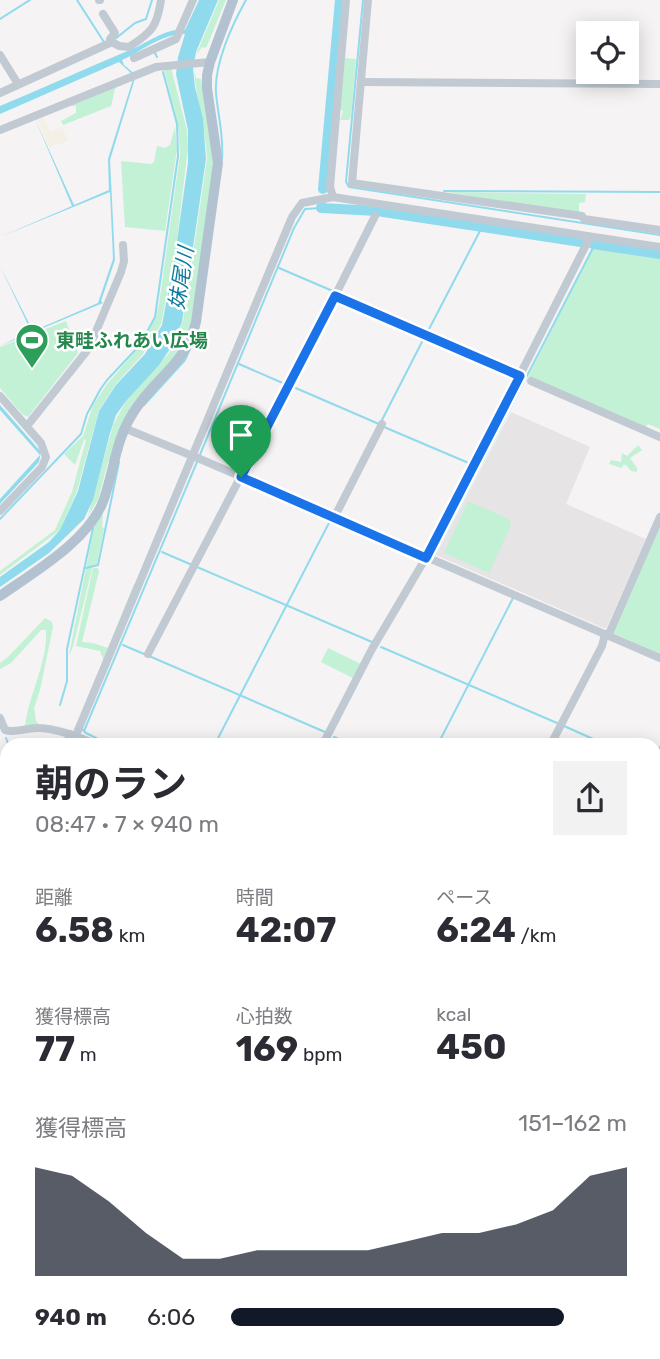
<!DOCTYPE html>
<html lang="ja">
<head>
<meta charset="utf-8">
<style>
  :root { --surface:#fff; --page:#f2f2f3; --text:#2b2b33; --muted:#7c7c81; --accent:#111827 }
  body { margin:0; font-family:Rubik,"Noto Sans JP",sans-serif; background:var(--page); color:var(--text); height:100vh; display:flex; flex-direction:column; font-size:26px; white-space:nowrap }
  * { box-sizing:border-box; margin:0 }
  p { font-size:23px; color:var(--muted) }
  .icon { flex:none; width:38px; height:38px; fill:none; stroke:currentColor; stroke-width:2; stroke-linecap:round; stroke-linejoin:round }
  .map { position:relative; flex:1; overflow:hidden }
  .details { position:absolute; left:0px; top:738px; width:662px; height:621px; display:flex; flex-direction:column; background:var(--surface); border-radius:21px 21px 0 0; box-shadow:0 4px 18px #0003 }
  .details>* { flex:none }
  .tools { position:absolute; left:576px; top:21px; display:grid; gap:14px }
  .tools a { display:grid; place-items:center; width:63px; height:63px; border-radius:0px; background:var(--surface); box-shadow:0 4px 18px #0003; font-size:35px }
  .pin { position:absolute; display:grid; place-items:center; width:60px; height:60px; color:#fff; margin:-72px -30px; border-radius:50% 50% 50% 0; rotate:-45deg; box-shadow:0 0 7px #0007 }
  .pin .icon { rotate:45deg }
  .round { display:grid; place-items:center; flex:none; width:74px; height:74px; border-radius:0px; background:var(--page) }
  .head { display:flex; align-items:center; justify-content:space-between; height:119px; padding:0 35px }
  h1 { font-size:38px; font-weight:700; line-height:52px }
  .figures { display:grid; grid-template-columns:repeat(3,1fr); gap:10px; height:119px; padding:7px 35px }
  .figures div { display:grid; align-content:center }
  .figures b { font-size:35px; font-weight:700 }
  .figures small { font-size:19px; font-weight:400 }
  .figures p { font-size:19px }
  .chart { height:196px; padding:14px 35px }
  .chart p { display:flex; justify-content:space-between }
  .chart svg { width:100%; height:126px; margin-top:7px; fill:var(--accent); opacity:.7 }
  ul { padding:0 35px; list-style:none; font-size:23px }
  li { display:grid; grid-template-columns:112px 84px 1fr; align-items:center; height:52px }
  li i { height:18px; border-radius:9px; background:var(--accent) }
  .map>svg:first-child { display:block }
</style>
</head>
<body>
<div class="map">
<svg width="660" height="1359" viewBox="0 0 660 1359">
  <rect width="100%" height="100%" fill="#f5f3f3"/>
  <polygon fill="#e6e4e5" points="511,412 590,447 566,504 646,539 606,629 436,555"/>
  <g fill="#c3f1d5">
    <polygon points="219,0 226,0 207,46 205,48 202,47 196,55"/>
    <polygon points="345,58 356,59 351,116 349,120 340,120 343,111 340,110"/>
    <polygon points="171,68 187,130 188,148 175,255 161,324 143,354 116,384 99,410 77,491 60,530 0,575 0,571 55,530 72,492 86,440 82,439 84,440 75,465 64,454 83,436 93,405 107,384 142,344 155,319 159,304 180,154 178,126 164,69"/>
    <path d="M194,69L196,78L201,79L216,160L190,329L179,355L135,401L112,458L108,462L98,500L88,516L113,425L126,401L170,352L183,321L207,159C206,127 196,100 194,69Z"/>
    <polygon points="116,85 111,106 63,125 61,121 76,113 76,106 69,106"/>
    <polygon points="175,127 177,149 165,231 125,227 121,161 151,164 154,162 157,146 165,148 170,145"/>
    <polygon points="447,192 586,194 585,202 579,203 579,215"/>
    <polygon points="594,246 660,256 660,429 648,424 645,428 528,377"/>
    <polygon points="66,321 78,353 28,417 22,414 0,388 0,347"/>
    <polygon points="638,445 642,450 630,458 637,468 637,472 631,471 626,465 623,465 622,468 609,464 611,460 621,462 622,453 627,456"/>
    <polygon points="468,501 509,519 511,525 489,573 444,553"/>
    <polygon points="103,514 102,527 104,528 97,564 93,565 73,647 69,655 95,522"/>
    <polygon points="660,524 660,654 613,633"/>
    <polygon points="93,568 98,568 99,571 82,642 93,643 108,648 134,584 138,584 104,661 100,651 76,646"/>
    <path d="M45,618L52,622L53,627L40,690L34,708L36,721L41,726H25C29,694 48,662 46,630H41L11,663L0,669V663L7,658Z"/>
    <polygon points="328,648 361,664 353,678 321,662"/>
  </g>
  <polygon fill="#f5f0e5" points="43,116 50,132 62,127 68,141 49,147 37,118"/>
  <g fill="#90daee">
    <path d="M199,0H218L196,52L193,69L195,87L203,119L206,159L182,322L170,349L159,365L126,401L116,415L110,433L93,500L84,519L49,553L0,587V577L49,542L60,530L78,491L99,411L116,385L145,354L162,325L175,255L188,163V130L176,74L178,57L185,34C163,33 140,52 122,60L124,65L136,75L110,160L115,260L101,301L103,303L0,346L31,331L0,266L33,331L98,303L113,259L110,192L0,237L72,206L35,119L74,205L109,190L108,159L134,76L119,62L0,114V106C43,88 87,68 130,50C148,43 165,28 185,30Z"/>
    <polygon points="0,405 41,452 39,462 0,504 0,499 40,455 0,410"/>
  </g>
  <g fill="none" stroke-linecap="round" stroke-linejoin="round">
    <g stroke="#90daee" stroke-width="2">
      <polyline points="77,0 104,42"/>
      <polyline points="363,0 346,182 349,187 660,235"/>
      <polyline points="0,19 30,0"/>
      <polyline points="115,39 135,23 146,19 152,0"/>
      <polyline points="155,53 157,57"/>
      <path d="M222,159C224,137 218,116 216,93C214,64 232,25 246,0"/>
      <polyline points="444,191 660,192"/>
      <polyline points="279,268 335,292"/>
      <polyline points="427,333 482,227"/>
      <polyline points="239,364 285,384"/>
      <polyline points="291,386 379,424"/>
      <polyline points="144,405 185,360 198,331"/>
      <polyline points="382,420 424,338"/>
      <polyline points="384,427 471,464"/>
      <polyline points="199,457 294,228 305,209 321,208"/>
      <polyline points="0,519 81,434 87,414 100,390 107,380 140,345 155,317 178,156 177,124 163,72"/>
      <polyline points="162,552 192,565"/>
      <polyline points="434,556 595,244"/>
      <polyline points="197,567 372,642"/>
      <polyline points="86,568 98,565 119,462"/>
      <polyline points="123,645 144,654"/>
      <polyline points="381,647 557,723"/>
      <polyline points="149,656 325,732"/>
      <polyline points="60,705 67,681 67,649 93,528"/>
      <polyline points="564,726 609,746"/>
      <polyline points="83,730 86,733 112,746"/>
      <polyline points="84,731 197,462"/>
      <polyline points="334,737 354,746"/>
      <polyline points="6,738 9,746"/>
      <polyline points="214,746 331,519"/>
      <polyline points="437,746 513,598"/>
      <polyline points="654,758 660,747"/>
      <polyline points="654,765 660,768"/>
      <polyline points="0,786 7,782"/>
      <polyline points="0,856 7,830"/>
      <polyline points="654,877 660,879"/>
      <polyline points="4,917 7,905"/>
      <polyline points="0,1041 7,1044"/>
      <polyline points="0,1149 7,1152"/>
      <polyline points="0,1195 7,1198"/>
      <polyline points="0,1253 7,1245"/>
      <polyline points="654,1275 660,1278"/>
      <polyline points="654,1309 660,1297"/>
      <polyline points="152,1353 173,1358"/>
      <polyline points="373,1353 380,1359"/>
      <polyline points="531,1353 546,1359"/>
      <polyline points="641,1353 655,1359"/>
      <polyline points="59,1359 65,1353"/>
      <polyline points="227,1359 287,1353"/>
      <polyline points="357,1359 363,1353"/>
    </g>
    <g stroke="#90daee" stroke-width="10">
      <polyline points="323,189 340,0"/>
      <polyline points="322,206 321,208 377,211 581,242"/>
      <polyline points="593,244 660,254"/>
      <polyline points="654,1019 660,1008"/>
      <polyline points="0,1229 7,1233"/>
      <polyline points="569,1353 583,1359"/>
    </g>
    <g stroke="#c1cad2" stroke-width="8">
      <polyline points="99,0 100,0"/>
      <polyline points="368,0 352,183 582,216 584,219 660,230"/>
      <polyline points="103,14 115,33 110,39 112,42"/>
      <polyline points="0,55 18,84"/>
      <polyline points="134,58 176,39 193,0"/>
      <polyline points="361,82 660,84"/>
      <path d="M0,93L112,42L119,46L129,47C152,32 157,27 161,0"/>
      <polyline points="0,130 156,67 210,62"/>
      <polyline points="333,197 330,187 346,0"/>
      <polyline points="335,296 375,216"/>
      <polyline points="531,381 660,437"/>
      <polyline points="0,396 41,443 46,457 42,467 0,511"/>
      <polyline points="27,426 86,352 92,341 121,272 124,261 123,245"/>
      <polyline points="124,428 200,459 660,658"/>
      <polyline points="334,518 382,424"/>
      <polyline points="608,636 660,517"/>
      <polyline points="148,654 335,296 520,376"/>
      <path d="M0,718L5,730C15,734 27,727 39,728C60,729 80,737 99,746"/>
      <polyline points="76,735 292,217 302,203 333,197 660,247"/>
      <polyline points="66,746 70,734"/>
      <polyline points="322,746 372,649 434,544 590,237"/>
      <polyline points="550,746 602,646 605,634"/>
      <polyline points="0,920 7,926"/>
      <polyline points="654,976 660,966"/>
      <polyline points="654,993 660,996"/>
      <polyline points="0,1015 7,992"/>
      <polyline points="654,1067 660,1055"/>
      <polyline points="654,1092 660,1095"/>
      <polyline points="654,1181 660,1184"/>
      <polyline points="0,1211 7,1215"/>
      <polyline points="609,1353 623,1359"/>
      <polyline points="17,1359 22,1353"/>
      <polyline points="202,1359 206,1353"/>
      <polyline points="498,1359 500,1353"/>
    </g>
    <path stroke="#b3c2d1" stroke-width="10" d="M0,596C34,572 90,540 104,499C114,470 116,439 133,413C154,378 186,365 196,322L218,163L207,88V75L210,62L233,0"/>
  </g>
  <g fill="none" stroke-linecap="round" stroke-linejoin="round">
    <defs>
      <polygon id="route" points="335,296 520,376 426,558 241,477"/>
    </defs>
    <use href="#route" stroke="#fff" stroke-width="14"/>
    <use href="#route" stroke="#1a73e8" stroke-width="9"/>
  </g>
  <defs>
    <symbol id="stadium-pin" viewBox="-11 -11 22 30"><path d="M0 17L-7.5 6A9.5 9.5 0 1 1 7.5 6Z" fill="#2e9e5b" stroke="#fff"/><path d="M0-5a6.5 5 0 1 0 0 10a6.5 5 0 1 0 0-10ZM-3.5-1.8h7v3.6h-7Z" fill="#fff"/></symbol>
  </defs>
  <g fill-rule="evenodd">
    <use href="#stadium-pin" x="13" y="321" width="38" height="52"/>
  </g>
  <g text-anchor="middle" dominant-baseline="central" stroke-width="5" stroke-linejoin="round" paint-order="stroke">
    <g font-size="19" font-weight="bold" fill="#27864d" stroke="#fff" text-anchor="start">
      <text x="56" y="340">東畦ふれあい広場</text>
    </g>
    <g font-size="21" font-style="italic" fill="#0c7c9b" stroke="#fff">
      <text transform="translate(181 278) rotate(-81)">妹尾川</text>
    </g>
  </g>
</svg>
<div class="tools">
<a><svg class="icon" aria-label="locate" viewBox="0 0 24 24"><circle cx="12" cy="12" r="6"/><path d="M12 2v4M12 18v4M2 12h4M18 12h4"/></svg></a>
</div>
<div class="pin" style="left:241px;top:477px;background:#1e9e55"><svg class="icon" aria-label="arrive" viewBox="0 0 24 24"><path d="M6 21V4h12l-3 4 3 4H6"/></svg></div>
<section class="details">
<div class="head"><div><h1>朝のラン</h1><p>08:47 · 7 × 940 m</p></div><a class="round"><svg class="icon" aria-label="share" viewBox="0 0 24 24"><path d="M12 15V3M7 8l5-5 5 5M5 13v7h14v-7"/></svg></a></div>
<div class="figures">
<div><p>距離</p><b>6.58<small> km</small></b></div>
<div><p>時間</p><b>42:07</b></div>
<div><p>ペース</p><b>6:24<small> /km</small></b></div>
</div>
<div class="figures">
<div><p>獲得標高</p><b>77<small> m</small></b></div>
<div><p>心拍数</p><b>169<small> bpm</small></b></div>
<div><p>kcal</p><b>450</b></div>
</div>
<div class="chart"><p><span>獲得標高</span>151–162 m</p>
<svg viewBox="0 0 160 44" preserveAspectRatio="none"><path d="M0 44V6L10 9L20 18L30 29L40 38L50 38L60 35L70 35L80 35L90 35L100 32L110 29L120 29L130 26L140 21L150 9L160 6V44z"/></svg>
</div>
<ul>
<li><b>940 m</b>6:06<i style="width:84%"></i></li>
</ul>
</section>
</div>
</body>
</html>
